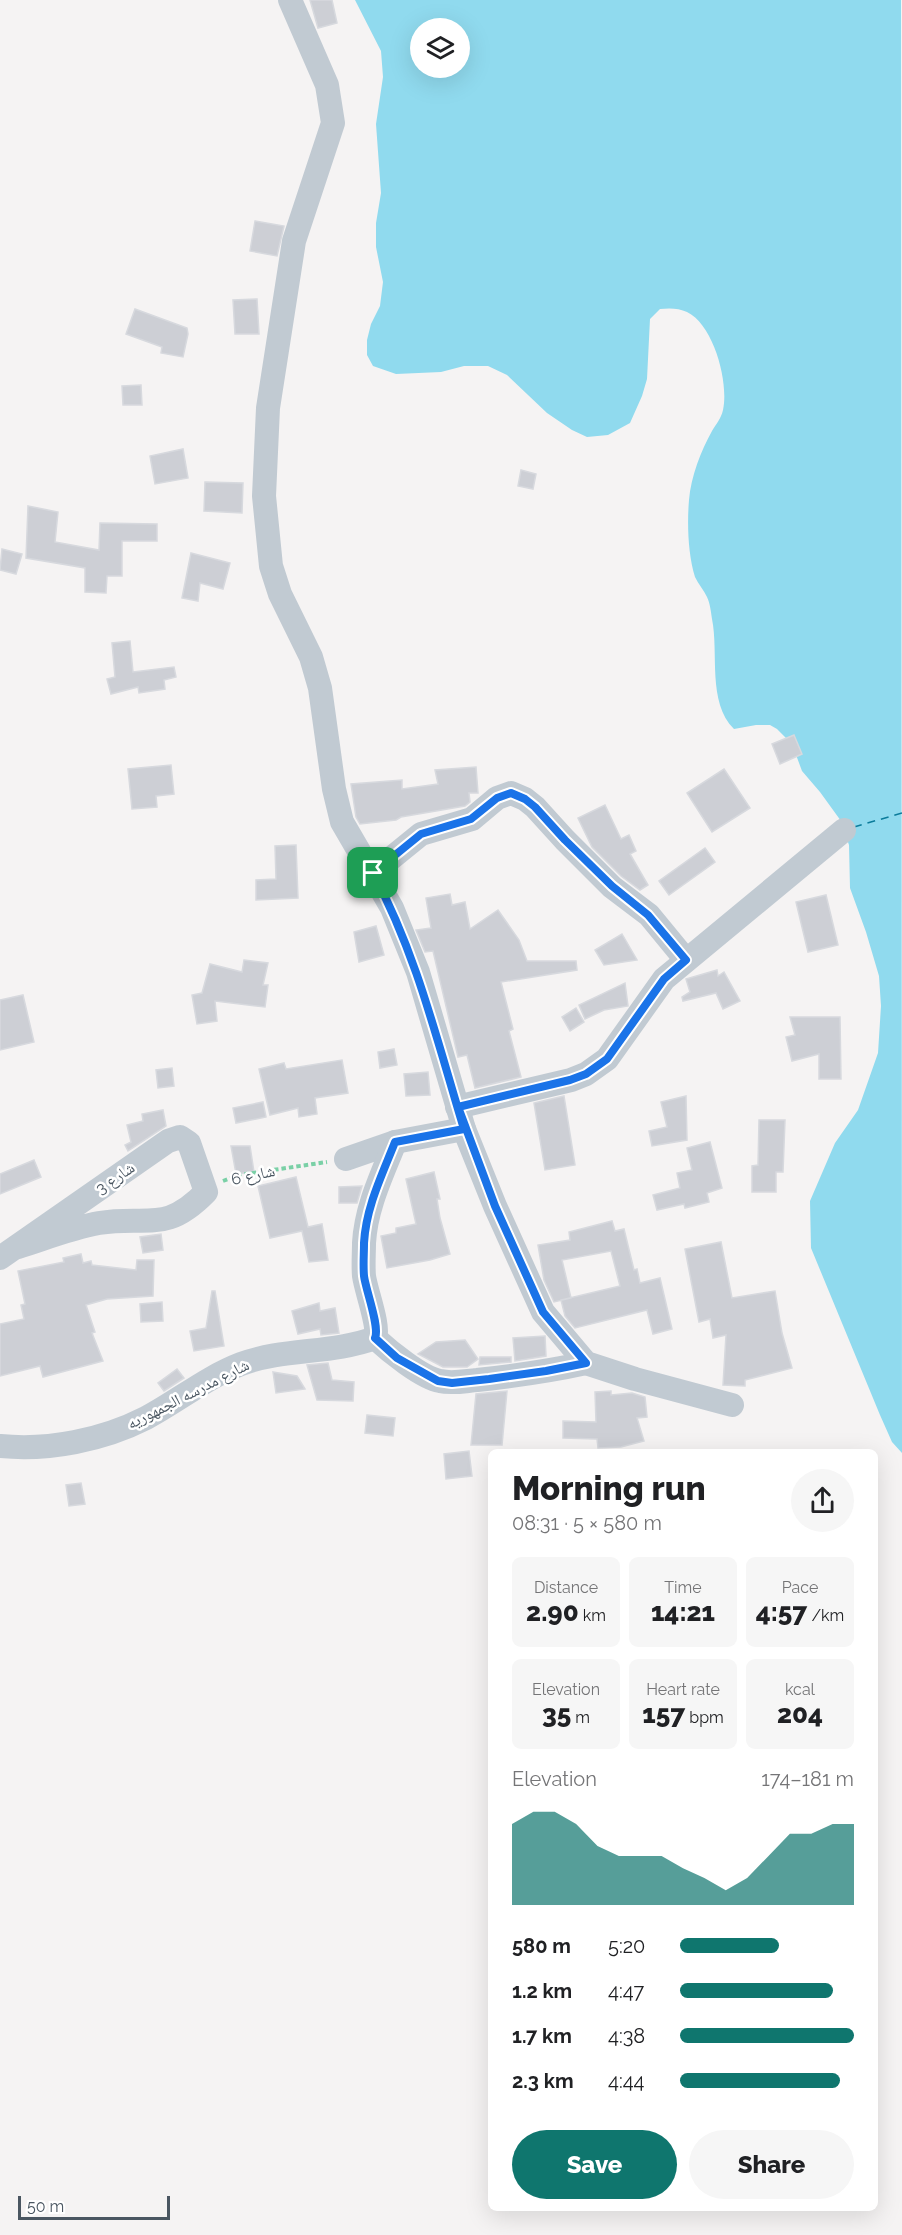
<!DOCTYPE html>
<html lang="en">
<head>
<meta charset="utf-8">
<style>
  :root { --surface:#fff; --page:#f6f6f6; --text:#202124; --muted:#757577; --accent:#0f766e }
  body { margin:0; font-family:Raleway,"Noto Naskh Arabic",sans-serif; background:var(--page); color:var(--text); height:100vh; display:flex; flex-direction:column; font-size:22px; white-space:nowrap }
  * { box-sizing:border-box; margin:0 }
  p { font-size:20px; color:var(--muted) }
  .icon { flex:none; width:33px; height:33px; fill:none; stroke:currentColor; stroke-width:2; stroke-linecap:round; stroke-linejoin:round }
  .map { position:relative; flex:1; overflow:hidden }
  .drawer { position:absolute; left:488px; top:1449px; width:390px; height:762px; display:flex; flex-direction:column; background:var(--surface); border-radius:9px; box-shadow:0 6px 24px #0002 }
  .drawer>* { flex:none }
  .fabs { position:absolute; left:410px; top:18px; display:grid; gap:12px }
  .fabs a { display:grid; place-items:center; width:60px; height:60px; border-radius:50%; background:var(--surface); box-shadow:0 6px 24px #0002; font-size:30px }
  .scale { position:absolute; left:18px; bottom:15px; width:152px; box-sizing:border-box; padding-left:6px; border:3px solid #4a5661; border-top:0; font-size:16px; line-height:21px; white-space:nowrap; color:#4a5661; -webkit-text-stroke:4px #fff; paint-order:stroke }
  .pin { position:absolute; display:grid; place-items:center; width:51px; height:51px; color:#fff; margin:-26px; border-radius:12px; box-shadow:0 3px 9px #0006 }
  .round { display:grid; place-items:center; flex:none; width:63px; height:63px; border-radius:32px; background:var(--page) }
  .headline { display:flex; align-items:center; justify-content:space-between; height:102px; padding:0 24px }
  h1 { font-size:33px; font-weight:800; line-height:45px }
  .figures { display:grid; grid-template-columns:repeat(3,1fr); gap:9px; height:102px; padding:6px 24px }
  .figures div { display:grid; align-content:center; border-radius:9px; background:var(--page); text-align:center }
  .figures b { font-size:26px; font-weight:800 }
  .figures small { font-size:16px; font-weight:400 }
  .figures p { font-size:16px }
  .chart { height:168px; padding:12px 24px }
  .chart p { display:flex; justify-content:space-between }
  .chart svg { width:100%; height:108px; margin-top:6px; fill:var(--accent); opacity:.7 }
  .cta { display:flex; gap:12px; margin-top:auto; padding:12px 24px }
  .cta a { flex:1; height:69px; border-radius:36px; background:var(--accent); color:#fff; font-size:24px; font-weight:800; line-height:69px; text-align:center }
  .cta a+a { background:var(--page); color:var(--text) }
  ul { padding:0 24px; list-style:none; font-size:20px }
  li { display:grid; grid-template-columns:96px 72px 1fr; align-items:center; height:45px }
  li i { height:15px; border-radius:8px; background:var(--accent) }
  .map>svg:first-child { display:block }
</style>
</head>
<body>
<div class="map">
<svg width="902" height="2235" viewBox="0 0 902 2235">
  <rect width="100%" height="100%" fill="#f5f3f3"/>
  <path fill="#90daee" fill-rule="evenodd" d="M355,0H901L902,1453L892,1442L880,1415L811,1248L810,1201L835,1143L858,1110L878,1053L881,1006L879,976L866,932L850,888L849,845L841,821L820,792L802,771L792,744L777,729L770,725H756L734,729C707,702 719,653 712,619C711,612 710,603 707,597C704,590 698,584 695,577C688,554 687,524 689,500C691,476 701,451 712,431C716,424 721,419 723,410C729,383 714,325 687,312C679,308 669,308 660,309L650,319L647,379L642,396L630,423L608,435L587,437L572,430L547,413L507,375L488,366H464L441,372L396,374L373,366L367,355V340L371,324L380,306L383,282L376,247V223L381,193L376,124L383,77L381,51ZM420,28H459V68H420Z"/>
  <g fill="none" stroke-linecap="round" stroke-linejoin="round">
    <polyline stroke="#0c7c9b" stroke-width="1.5" stroke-dasharray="8 6" stroke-linecap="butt" points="854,827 902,813"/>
  </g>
  <g fill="#cdcfd5" stroke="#d7d9de" stroke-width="1.5">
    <polygon points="310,0 332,0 337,23 318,28"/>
    <polygon points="255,221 284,226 277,256 250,251"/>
    <polygon points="257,299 259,334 235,334 233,300"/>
    <polygon points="135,309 187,328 188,334 183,357 161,353 162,347 126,334"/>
    <polygon points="141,385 142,405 123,405 122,386"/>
    <polygon points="183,449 188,478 155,484 150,456"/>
    <polygon points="521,470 536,474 533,489 518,486"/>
    <polygon points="205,482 243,483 242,513 204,511"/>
    <polygon points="28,506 58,512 55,542 99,550 100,523 157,524 157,541 122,541 122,576 107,576 106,593 85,592 85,568 26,558"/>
    <polygon points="2,549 22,554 16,574 0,570"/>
    <polygon points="191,553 230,563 223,589 200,583 198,601 182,598"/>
    <polygon points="130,641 133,672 174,667 176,677 164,680 165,689 139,693 138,687 111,694 107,679 115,677 112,643"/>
    <polygon points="794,735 802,754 780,764 772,744"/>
    <polygon points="171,765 174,794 156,796 157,807 132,809 128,769"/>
    <polygon points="476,767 478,793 469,793 470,802 465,806 401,817 396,820 360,824 356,817 351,784 402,780 402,789 438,784 435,770"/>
    <polygon points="724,769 750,808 712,832 687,793"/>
    <polygon points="605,805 621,839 629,835 636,851 630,854 648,885 640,890 621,876 592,847 578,818"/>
    <polygon points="296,845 298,898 256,900 256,880 276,879 275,846"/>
    <polygon points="705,848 715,862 669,895 659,881"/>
    <polygon points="450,894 452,905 465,902 470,929 498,910 519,940 527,961 576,961 577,970 501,982 513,1029 509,1031 521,1077 475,1088 467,1055 458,1057 433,951 425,952 416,930 431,928 426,898"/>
    <polygon points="826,895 838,945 808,952 796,902"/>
    <polygon points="376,926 384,955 359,962 354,932"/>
    <polygon points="622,934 637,960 604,965 595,950"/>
    <polygon points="244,960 268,963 263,985 268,985 265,1007 215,1001 217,1021 197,1024 192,995 202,993 210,964 242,972"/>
    <polygon points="717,970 718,976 724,972 740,1001 723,1009 716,993 683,1001 682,997 690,992 686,979"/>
    <polygon points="625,983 628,1006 604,1010 585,1019 579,1005"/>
    <polygon points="23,995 34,1042 0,1050 0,1000"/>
    <polygon points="576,1008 584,1022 570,1031 562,1017"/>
    <polygon points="790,1017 840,1017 841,1079 819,1079 819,1054 792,1061 786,1037 795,1035"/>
    <polygon points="394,1049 397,1065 380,1068 378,1052"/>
    <polygon points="342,1060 348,1093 315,1098 317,1114 299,1117 298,1108 270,1115 259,1069 284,1063 286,1069"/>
    <polygon points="172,1068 174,1086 158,1088 156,1070"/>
    <polygon points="428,1072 430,1095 406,1096 404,1074"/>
    <polygon points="564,1096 575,1165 545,1170 534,1103"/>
    <polygon points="686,1096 687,1140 652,1146 649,1131 667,1127 661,1102"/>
    <polygon points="263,1102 266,1117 236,1123 233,1108"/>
    <polygon points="163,1110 166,1126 128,1151 125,1145 131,1142 127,1125 143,1121 142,1114"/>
    <polygon points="759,1120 785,1120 783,1172 776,1172 776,1192 752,1192 752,1166 758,1165"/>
    <polygon points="710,1142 722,1188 707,1193 709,1202 685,1208 684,1204 657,1210 653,1195 680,1188 677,1173 692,1170 687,1148"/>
    <polygon points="231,1146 250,1146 254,1172 236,1174"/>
    <polygon points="34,1160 41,1177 0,1194 0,1174"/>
    <polygon points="434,1172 440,1199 437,1199 440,1218 450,1254 430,1260 387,1268 381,1236 396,1233 396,1228 416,1224 406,1179"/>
    <polygon points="296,1177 308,1227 322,1224 328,1260 309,1262 302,1231 270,1238 258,1186"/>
    <polygon points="362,1186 357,1203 339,1203 339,1187"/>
    <polygon points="612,1221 615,1231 624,1229 634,1270 637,1269 640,1283 660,1278 672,1329 653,1334 647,1310 575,1328 565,1316 561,1300 620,1286 611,1251 562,1260 571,1298 554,1302 544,1280 538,1245 570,1240 569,1232"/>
    <polygon points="161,1234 163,1250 143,1253 140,1237"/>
    <polygon points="721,1242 732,1298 775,1291 782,1333 792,1368 745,1380 745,1386 723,1385 726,1335 713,1338 710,1319 699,1322 685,1249"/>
    <polygon points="81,1254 83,1263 91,1261 92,1265 136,1270 137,1260 154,1260 153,1296 107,1299 86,1305 95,1332 92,1333 103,1361 43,1377 40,1366 0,1376 0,1324 24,1319 21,1305 25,1304 18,1271 64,1262 63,1258"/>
    <polygon points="212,1291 215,1291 224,1346 194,1351 190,1331 206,1328"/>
    <polygon points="162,1302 163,1321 141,1322 140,1304"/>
    <polygon points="319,1303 320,1311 335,1308 339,1333 321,1335 320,1329 298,1334 292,1311"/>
    <polygon points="545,1336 546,1356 515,1361 513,1338"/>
    <polygon points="465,1340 478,1359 467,1367 443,1367 418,1354 436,1342"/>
    <polygon points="480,1357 511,1357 511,1362 479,1365"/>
    <polygon points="328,1363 332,1380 354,1382 353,1401 317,1400 307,1365"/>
    <polygon points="177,1369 184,1378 164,1391 158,1383"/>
    <polygon points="273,1372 297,1376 305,1389 276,1393"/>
    <polygon points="507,1391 502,1445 471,1445 476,1394"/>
    <polygon points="611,1391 611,1395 632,1393 645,1397 647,1417 637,1418 644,1441 621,1447 598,1448 597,1439 563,1438 563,1421 596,1422 595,1392"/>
    <polygon points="367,1415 395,1418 393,1436 365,1433"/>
    <polygon points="469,1451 472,1476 446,1479 444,1454"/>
    <polygon points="81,1483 85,1504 69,1506 66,1485"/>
  </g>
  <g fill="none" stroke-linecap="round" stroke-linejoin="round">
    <polyline stroke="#7ad0a6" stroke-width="4" stroke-dasharray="4.5 3" stroke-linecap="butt" points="223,1181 239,1175 327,1162"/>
    <g stroke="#c1cad2" stroke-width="24">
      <polyline points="290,0 327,85 333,123 294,241 268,408 264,496 271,566 280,594 311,657 320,688 334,789 342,822 392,908 418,972 464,1129 495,1206 543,1312 586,1363 635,1379 732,1405"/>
      <polyline points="373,873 421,834 472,819 497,798 511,793 525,799 535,807 565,840 612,887 649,915 686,960"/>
      <polyline points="457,1107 571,1080 586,1074 607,1059 664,979 844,830"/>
      <polyline points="346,1159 395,1142 464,1129"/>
      <path d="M0,1258L168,1141L180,1137L189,1143L206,1192C165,1234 148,1215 99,1223C71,1228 44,1239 18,1247"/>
      <path d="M375,1338C389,1351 422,1378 440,1381C452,1384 465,1381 477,1380C514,1376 550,1371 586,1363"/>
      <path d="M375,1338C380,1327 366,1291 364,1276C363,1265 364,1254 364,1243C366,1207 382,1175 395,1142"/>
      <path d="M0,1446C48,1451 103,1440 146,1418C178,1401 207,1377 241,1364C284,1348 332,1354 375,1338"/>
    </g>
  </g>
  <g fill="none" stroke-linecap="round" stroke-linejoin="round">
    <defs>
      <path id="route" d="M373,873C417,955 437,1041 464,1129L395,1142C382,1175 366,1207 364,1243C364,1254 363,1265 364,1276C366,1291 380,1327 375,1338L397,1358L438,1381L452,1383L489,1379L546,1371L586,1363L543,1312L495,1206L458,1107L570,1080L586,1074L607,1059L664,979L686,960L648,915L612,886L565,840L535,807L525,799L511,793L497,798L471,819L421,834L373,873"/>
    </defs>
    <use href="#route" stroke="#fff" stroke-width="12"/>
    <use href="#route" stroke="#1a73e8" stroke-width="8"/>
  </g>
  <g text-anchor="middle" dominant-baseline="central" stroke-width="5" stroke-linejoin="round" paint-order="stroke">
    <g font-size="16" fill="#4a5661" stroke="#fff">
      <text transform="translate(253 1175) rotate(-12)">شارع 6</text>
      <text transform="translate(115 1178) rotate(-35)">شارع 3</text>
      <text transform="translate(188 1394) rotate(-27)">شارع مدرسه الجمهوريه</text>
    </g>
  </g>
</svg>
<div class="fabs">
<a><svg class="icon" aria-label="layers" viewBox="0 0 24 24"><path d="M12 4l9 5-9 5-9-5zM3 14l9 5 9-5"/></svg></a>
</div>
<div class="scale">50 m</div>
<div class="pin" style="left:373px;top:873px;background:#1e9e55"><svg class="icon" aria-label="arrive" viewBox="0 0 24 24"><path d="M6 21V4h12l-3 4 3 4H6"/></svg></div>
<section class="drawer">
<div class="headline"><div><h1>Morning run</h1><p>08:31 · 5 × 580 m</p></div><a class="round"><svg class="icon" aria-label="share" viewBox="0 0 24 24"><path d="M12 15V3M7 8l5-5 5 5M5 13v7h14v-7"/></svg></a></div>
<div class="figures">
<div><p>Distance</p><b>2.90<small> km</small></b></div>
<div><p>Time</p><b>14:21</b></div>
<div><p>Pace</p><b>4:57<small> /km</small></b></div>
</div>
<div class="figures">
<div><p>Elevation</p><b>35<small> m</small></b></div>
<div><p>Heart rate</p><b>157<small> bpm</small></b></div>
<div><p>kcal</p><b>204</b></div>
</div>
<div class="chart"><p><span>Elevation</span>174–181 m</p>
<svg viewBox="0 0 160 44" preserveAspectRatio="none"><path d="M0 44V11L10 6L20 6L30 11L40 20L50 24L60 24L70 24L80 29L90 33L100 38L110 33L120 24L130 15L140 15L150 11L160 11V44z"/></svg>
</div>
<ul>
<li><b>580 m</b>5:20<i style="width:57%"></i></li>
<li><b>1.2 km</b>4:47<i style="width:88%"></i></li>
<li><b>1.7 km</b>4:38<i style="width:100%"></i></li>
<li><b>2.3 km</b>4:44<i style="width:92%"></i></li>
</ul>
<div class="cta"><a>Save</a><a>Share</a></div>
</section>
</div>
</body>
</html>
